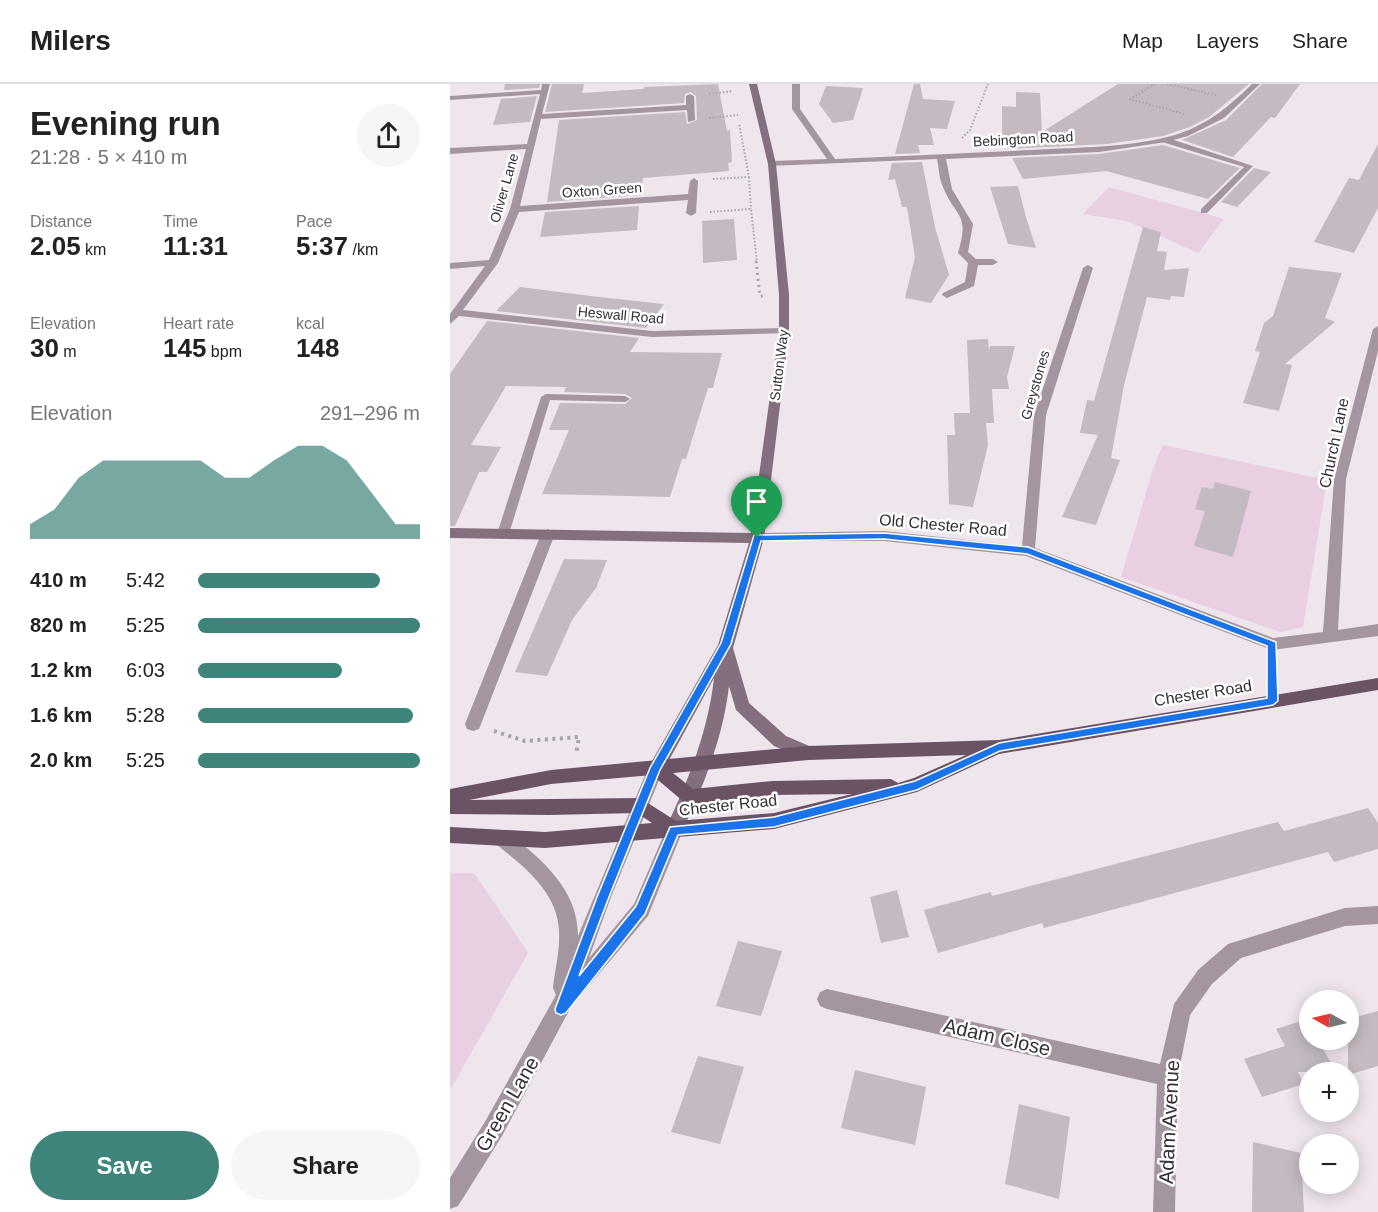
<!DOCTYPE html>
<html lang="en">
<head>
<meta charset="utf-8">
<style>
  :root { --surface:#fff; --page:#f6f6f6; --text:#222; --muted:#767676; --line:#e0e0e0; --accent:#3f847b }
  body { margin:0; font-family:Helvetica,sans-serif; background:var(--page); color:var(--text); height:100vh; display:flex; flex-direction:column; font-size:22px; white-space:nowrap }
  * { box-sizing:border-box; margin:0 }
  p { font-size:20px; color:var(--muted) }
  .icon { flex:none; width:33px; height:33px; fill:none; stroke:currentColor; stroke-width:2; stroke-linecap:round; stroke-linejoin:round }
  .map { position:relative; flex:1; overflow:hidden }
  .sheet { display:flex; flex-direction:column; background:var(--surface); width:450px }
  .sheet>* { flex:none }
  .needle { width:39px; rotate:278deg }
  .controls { position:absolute; left:849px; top:906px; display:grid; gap:12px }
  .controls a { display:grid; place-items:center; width:60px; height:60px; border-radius:50%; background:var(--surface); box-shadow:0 3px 15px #0003; font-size:30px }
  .pin { position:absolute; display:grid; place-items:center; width:51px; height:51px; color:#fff; margin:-62px -26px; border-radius:50% 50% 50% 0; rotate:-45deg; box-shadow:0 0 6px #0007 }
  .pin .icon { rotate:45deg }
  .round { display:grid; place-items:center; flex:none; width:63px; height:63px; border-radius:32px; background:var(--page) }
  .overview { display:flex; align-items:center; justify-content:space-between; height:102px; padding:0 30px }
  h1 { font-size:33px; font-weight:700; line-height:45px }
  .stats { display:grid; grid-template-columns:repeat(3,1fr); gap:9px; height:102px; padding:6px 30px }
  .stats div { display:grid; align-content:center }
  .stats b { font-size:26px; font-weight:700 }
  .stats small { font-size:16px; font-weight:400 }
  .stats p { font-size:16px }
  .chart { height:168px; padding:12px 30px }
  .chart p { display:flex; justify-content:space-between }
  .chart svg { width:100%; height:108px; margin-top:6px; fill:var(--accent); opacity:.7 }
  .action { display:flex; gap:12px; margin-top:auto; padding:12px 30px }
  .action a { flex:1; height:69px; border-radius:36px; background:var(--accent); color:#fff; font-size:24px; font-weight:700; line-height:69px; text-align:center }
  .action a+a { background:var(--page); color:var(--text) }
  ul { padding:0 30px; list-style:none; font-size:20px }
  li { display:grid; grid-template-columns:96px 72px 1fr; align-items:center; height:45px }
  li i { height:15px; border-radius:8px; background:var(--accent) }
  header { display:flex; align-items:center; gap:36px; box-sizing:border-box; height:84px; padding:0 30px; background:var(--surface); border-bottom:2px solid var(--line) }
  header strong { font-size:28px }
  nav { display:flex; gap:33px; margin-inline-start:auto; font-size:21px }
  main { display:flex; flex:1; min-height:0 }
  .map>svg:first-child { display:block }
</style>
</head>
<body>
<header>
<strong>Milers</strong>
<nav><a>Map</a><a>Layers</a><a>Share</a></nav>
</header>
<main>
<section class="sheet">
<div class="overview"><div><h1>Evening run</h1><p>21:28 · 5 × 410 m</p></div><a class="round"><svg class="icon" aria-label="share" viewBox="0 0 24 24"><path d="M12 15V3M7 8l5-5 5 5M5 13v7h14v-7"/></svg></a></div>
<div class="stats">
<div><p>Distance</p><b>2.05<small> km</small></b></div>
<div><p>Time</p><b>11:31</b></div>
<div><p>Pace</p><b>5:37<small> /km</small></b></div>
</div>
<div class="stats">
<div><p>Elevation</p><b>30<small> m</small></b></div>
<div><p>Heart rate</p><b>145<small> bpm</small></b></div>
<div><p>kcal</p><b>148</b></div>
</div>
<div class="chart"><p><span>Elevation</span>291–296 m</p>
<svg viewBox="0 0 160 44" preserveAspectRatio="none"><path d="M0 44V38L10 32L20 19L30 12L40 12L50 12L60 12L70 12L80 19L90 19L100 12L110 6L120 6L130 12L140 25L150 38L160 38V44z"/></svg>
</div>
<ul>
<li><b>410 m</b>5:42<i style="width:82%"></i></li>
<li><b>820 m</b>5:25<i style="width:100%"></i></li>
<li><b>1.2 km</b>6:03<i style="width:65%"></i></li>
<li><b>1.6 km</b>5:28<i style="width:97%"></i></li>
<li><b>2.0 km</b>5:25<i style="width:100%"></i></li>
</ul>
<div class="action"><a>Save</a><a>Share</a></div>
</section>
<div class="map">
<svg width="928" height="1128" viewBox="0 0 928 1128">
  <rect width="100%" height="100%" fill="#efe5ed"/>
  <g fill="#e8cfe2">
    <polygon points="659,103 774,135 748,169 677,137 633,130"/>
    <polygon points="713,361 877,396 853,543 830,548 671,493 704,382"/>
    <polygon points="0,789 24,789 78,869 0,1006"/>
  </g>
  <g fill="#c4bac2">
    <polygon points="55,0 90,0 89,4 54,6"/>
    <polygon points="102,0 134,0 132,9 193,5 194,3 268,0 277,47 280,46 282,78 278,79 279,87 193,94 191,111 97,118 109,36 93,37 235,28 237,40 247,36 246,12 241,8 235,10 234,19 95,28"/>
    <polygon points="464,0 470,0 473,15 505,17 497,45 480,44 484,61 468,61 470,69 445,70"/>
    <polygon points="668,0 799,0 759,33 740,43 713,52 657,60 558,65 552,49 552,22 566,23 566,8 590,9 592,48"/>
    <polygon points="812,0 850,0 825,34 821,33 783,73 732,56 776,36"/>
    <polygon points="376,2 413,4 403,36 383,39 369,20"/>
    <polygon points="87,12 80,38 43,41 51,15"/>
    <polygon points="928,60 928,124 904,169 864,158 899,94 909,96"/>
    <polygon points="713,61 790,84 758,115 656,87 573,95 562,74 649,70"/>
    <polygon points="472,78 485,143 499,191 481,219 455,214 465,173 457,123 452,123 445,95 438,96 442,79"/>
    <polygon points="804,84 821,88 787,123 771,118"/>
    <polygon points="568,102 576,133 586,164 558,160 540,103"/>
    <polygon points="189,122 187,146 90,153 95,128"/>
    <polygon points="284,135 287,176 253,179 252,137"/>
    <polygon points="693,143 711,148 707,167 717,168 714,186 739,184 734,213 721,212 720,216 697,213 674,301 661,374 670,376 646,441 612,433 648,351 630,349 637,316 644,317"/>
    <polygon points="839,183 892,189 875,234 885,238 835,280 842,281 829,327 793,319 810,268 805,267 814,239 823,232"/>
    <polygon points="70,203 149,213 214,220 196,244 46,227"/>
    <polygon points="37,237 189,254 180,268 272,269 263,304 258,304 236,375 232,375 220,413 92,410 119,346 99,346 110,319 175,320 182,314 175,310 114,308 116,303 56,302 21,361 51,363 37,388 29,388 5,442 0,442 0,290"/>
    <polygon points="538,255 539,267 540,262 565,262 557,293 559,305 542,305 544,339 536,339 538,361 523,423 499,420 497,351 505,351 504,329 520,329 517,256"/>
    <polygon points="765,398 801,407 783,473 744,462 755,427 745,425 752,403 763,405"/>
    <polygon points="114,475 157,476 146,504 122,536 97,592 65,588"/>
    <polygon points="918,724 928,739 928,765 884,778 878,768 594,844 592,839 488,869 474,826 541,808 542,812 828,738 834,747"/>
    <polygon points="447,806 459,853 431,859 420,813"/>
    <polygon points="288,857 332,867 311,932 266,922"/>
    <polygon points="928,927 928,982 898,991 898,935"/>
    <polygon points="857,935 860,956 868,956 886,988 848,988 854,1000 812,1013 794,975 835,962 826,945"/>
    <polygon points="248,972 294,983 270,1060 221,1048"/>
    <polygon points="405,986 476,1003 465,1061 391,1044"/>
    <polygon points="569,1020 620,1033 609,1115 555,1100"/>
    <polygon points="803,1058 851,1069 854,1128 802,1128"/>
  </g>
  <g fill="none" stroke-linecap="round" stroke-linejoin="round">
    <g stroke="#aaa2a9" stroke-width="2" stroke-dasharray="1.5 2" stroke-linecap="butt">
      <polyline points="705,0 680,15 734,30"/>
      <polyline points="717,0 766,11"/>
      <polyline points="259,10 283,7"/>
      <polyline points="259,34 288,31"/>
      <polyline points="512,54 520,46 538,0"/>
      <polyline points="299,93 301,125"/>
      <polyline points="263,95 299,93 289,39"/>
      <polyline points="260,128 301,125 307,179"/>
    </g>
    <polyline stroke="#aaa2a9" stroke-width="3" stroke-dasharray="2 4" stroke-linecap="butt" points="306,177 310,212 314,212"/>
    <polyline stroke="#aaa2a9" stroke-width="4" stroke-dasharray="3 4.5" stroke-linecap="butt" points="44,647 75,657 129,653 126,670"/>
    <g fill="#a496a1" fill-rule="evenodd">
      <polygon points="712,54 718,54 803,82 757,129 751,129 751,125 794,83 712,58"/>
      <polygon points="96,310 175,312 180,315 175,318 100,316 59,450 53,454 49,453 47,450 91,313"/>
    </g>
    <g fill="#a496a1" fill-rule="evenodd">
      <polygon points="92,0 100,0 92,30 236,21 236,12 240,10 244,12 245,36 238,38 237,26 91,35 70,122 238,110 240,97 244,94 248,97 246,129 241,132 236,129 238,116 69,128 48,179 13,226 202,247 334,244 339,247 338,249 202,253 9,232 0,240 0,230 35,182 0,185 0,179 39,176 60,125 76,65 0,70 0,64 77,60 90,10 0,16 0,12 91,6"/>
      <path d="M342,0H350V25L385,75C451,72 516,69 582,66C631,63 684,64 731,49C759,39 781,21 802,0H810L774,34L738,52L716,58L649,68L496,75L502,105L523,140L518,168L526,175H543L548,178L543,181H528L524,202L497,214L492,211L493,209L515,198L518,179L508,169C520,128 506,135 493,103C489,95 489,84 487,75L319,82V78L322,77L377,75L342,25Z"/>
      <polygon points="638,181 643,184 596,331 585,464 823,554 873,548 884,395 923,245 928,242 928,267 896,395 888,546 928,540 928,552 822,566 576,472 434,457 302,457 300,454 302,451 307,449 434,447 572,462 584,331 633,184"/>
      <polygon points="98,445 105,450 31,640 29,645 23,647 17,645 15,640 91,450"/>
      <path d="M206,677L212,679L214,684L161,813L139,874L184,820L218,741L224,738L230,741L233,746L198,832L121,923L52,1052L8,1122L0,1125V1094L36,1036L106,911L103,904C105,885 110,867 109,848C108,808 74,783 46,760L43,754L46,748L52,746L58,748C92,776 128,805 128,852L198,684L200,679Z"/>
      <polygon points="928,822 928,840 895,842 791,874 762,900 740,931 728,992 725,1128 703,1128 707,1000 377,925 370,922 367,915 370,908 377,905 710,980 724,920 748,886 778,860 895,824"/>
    </g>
    <path fill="#836f7e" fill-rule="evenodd" d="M299,0H307L326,80L339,211V247L314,454L283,564L299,619L336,652L364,664L366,669L364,674L358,676L324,662L286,626L279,602C273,654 253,704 230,751L224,754L218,751L215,746C238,697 258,648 264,594L212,689L206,691L200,689L198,684L268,561L299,459L0,454V444L301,449L329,247V211L318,80Z"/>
    <path fill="#6b5366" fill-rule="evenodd" d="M928,594V606L549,670L467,708L324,745L95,764L0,759V743L95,748L202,739L187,729L98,731L0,730V705L101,686L358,662L549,656ZM516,671L464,694L448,699L441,695L322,697L243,705L223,689L358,676ZM202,691L234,718L240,720L322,711L402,710L324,729L226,737L190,714L19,716L101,700Z"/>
  </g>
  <path fill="#1a73e8" stroke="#fff" stroke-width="1.5" fill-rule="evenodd" d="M434,449L578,463L826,558L828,617L823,621L550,667L467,706L324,743L228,751L195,830L116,929L111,931L106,929L105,925L147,813L200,684L271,559L304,451ZM434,455L577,470L817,562V614L549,659L465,697L324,733L220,743L186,822L129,892L159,813L210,686L281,560L311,457Z"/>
  <g text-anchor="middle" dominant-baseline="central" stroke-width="5" stroke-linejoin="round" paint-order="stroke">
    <g font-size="14" fill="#343033" stroke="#fff">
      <text transform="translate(573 55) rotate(-3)">Bebington Road</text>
      <text transform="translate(54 104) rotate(-74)">Oliver Lane</text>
      <text transform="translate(152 106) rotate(-4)">Oxton Green</text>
      <text transform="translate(171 231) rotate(5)">Heswall Road</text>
      <text transform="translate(329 281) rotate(-83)">Sutton Way</text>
      <text transform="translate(585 301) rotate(-74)">Greystones</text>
    </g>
    <g font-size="16" fill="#343033" stroke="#fff">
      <text transform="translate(884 359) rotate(-78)">Church Lane</text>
      <text transform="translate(493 441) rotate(5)">Old Chester Road</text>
      <text transform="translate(753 609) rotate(-9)">Chester Road</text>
      <text transform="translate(278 721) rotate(-6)">Chester Road</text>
    </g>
    <g font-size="20" fill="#343033" stroke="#fff">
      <text transform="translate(547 953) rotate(13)">Adam Close</text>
      <text transform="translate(57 1020) rotate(-60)">Green Lane</text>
      <text transform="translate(719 1038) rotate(-87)">Adam Avenue</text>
    </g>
  </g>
</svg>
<div class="controls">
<a><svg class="needle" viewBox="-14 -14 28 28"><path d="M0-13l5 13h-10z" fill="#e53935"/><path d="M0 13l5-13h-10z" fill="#767676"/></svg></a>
<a>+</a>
<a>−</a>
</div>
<div class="pin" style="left:307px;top:454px;background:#1e9e55"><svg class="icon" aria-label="arrive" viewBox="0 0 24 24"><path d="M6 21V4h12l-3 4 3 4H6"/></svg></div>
</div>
</main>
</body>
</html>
